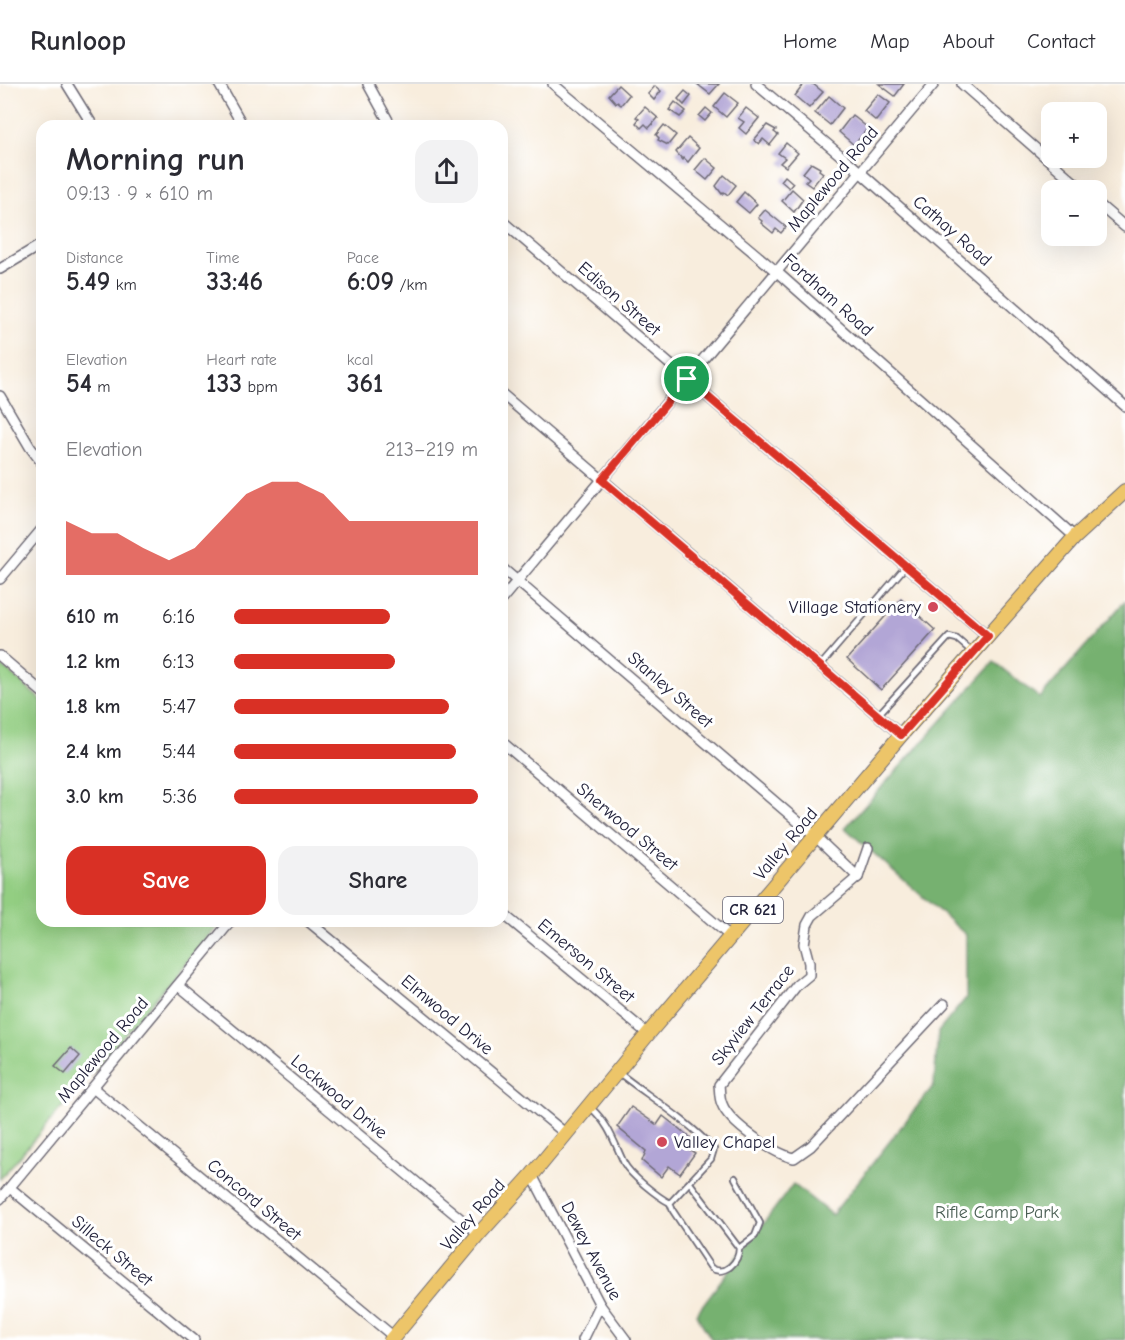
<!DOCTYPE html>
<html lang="en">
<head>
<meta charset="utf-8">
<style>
  :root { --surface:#fff; --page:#f2f2f3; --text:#2b2b33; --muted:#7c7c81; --line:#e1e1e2; --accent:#d93025 }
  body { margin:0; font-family:"Comic Neue",sans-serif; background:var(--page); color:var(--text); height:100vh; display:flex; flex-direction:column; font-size:22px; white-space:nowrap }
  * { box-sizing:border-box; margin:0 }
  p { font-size:20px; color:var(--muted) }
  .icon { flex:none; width:33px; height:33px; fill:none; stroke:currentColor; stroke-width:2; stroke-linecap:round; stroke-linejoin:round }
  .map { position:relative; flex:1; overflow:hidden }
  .sheet { position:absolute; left:36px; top:36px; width:472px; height:807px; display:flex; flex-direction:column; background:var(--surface); border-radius:18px; box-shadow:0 6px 24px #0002 }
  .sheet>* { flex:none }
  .fabs { position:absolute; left:1041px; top:18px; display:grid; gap:12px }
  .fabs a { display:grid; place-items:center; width:66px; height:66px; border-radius:12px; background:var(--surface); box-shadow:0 6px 24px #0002; font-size:30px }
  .pin { position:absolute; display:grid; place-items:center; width:51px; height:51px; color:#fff; margin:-26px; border:3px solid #fff; border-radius:50%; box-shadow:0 2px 6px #0007 }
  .round { display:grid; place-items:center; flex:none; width:63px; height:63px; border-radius:18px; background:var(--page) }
  .head { display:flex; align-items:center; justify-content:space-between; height:102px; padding:0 30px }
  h1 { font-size:33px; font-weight:600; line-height:45px }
  .stats { display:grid; grid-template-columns:repeat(3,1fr); gap:9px; height:102px; padding:6px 30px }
  .stats div { display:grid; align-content:center }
  .stats b { font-size:26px; font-weight:600 }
  .stats small { font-size:16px; font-weight:400 }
  .stats p { font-size:16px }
  .chart { height:168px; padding:12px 30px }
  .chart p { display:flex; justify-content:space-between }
  .chart svg { width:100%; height:108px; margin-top:6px; fill:var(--accent); opacity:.7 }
  .button { display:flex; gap:12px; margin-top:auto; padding:12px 30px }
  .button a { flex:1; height:69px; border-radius:18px; background:var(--accent); color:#fff; font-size:24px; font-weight:600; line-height:69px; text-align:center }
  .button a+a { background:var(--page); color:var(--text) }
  ul { padding:0 30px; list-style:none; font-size:20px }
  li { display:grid; grid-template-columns:96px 72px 1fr; align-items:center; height:45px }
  li i { height:15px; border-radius:8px; background:var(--accent) }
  header { display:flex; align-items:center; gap:36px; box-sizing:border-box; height:84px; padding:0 30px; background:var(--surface); border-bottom:2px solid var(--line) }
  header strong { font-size:28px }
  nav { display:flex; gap:33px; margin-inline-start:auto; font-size:21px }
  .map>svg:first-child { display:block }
</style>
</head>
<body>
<header>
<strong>Runloop</strong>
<nav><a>Home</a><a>Map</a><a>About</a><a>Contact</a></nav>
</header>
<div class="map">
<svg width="1125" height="1256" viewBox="0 0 1125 1256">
  <rect width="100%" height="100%" fill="#fff"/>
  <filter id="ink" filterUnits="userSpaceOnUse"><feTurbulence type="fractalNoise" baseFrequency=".0167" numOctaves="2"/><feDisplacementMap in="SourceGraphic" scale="12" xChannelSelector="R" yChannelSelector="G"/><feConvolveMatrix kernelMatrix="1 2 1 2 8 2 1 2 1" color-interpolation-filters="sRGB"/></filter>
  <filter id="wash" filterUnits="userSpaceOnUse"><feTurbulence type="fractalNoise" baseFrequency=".008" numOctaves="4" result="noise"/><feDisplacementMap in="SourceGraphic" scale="24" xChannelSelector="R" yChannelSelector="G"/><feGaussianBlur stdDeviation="1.35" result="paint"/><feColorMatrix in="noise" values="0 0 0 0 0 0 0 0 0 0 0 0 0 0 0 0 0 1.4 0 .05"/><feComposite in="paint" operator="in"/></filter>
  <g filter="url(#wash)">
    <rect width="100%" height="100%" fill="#f8eddd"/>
    <polygon fill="#93ce82" stroke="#5a785e" stroke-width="1.5" points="0,580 42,617 42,837 222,837 0,1095"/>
    <polygon fill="#76b170" stroke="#4c6a56" stroke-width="1.5" points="1125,517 1125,1256 712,1256 696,1230 793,1100 832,1131 934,1001 938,948 966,914 966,851 845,744 994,578 1040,614"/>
    <g id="blocks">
      <g fill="#b2a6d6">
        <polygon points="697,0 719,0 710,10"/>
        <polygon points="804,0 813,0 823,8 809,24 795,12"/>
        <polygon points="879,0 904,0 895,12"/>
        <polygon points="618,1 629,11 621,21 617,18 616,19 609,11"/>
        <polygon points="655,2 661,7 654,16 648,10"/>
        <polygon points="685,7 691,12 684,21 678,15"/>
        <polygon points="725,9 738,19 726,33 714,23"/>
        <polygon points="878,10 890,19 876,37 864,27"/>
        <polygon points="829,12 843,24 830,41 815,29"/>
        <polygon points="675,18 686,27 680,33 669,26"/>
        <polygon points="645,23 658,34 649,44 645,40 641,44 636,39 639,35 636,33"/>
        <polygon points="706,24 712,29 705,37 699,32"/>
        <polygon points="746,24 759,34 746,50 739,44 744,38 738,34"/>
        <polygon points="852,31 868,44 854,61 839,48"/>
        <polygon points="664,41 676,51 668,61 658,56 659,54 656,51"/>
        <polygon points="767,41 776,46 774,48 778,51 770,61 763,55 759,60 754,56"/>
        <polygon points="688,54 699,64 688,78 684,74 683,76 676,68"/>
        <polygon points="786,59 798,69 786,83 780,79 785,74 778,69"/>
        <polygon points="705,74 717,84 707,96 695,86"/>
        <polygon points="811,79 820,84 819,86 823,89 812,103 805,98 809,94 803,89"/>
        <polygon points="724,91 736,101 728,111 724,108 722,110 716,102"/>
        <polygon points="785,92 793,99 789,104 781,97"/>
        <polygon points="792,105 803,115 794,128 782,117"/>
        <polygon points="744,108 757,120 749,129 736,118"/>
        <polygon points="765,126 786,143 781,149 776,145 773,149 761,139 762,137 758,134"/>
        <polygon points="901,515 935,546 881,606 847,575"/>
        <polygon points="71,964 80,972 65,990 55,982"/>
        <polygon points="631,1023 657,1041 663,1032 691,1054 685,1063 695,1069 680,1090 669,1082 661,1093 642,1077 646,1067 617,1043"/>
      </g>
    </g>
  </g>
  <g filter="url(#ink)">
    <use href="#blocks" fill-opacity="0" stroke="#6d6974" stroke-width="1.5"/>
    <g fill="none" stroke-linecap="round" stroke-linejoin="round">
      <defs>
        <g id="service">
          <polyline points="820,582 906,482"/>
          <polyline points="878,631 949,553 957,555 971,567"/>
          <path d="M591,1024C609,1040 614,1058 624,1079C630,1091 658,1113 670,1119L711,1075L714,1065C686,1035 651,1014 619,989"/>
          <polyline points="735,1094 760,1139 755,1152 739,1164"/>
          <path d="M670,1119L673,1127L711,1184C725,1193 739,1178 739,1164L690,1099"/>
        </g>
        <g id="minor">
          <polyline points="67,0 93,42"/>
          <polyline points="219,0 243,42"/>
          <polyline points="368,0 391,42"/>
          <polyline points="553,0 777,188 1075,453"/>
          <polyline points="756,0 852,81 1125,322"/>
          <polyline points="962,0 1083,106"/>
          <polyline points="1096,118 1125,143"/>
          <polyline points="502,137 988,552"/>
          <polyline points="0,185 42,160"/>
          <polyline points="502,310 901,651"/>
          <polyline points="0,312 30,363 42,379"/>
          <polyline points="502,484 816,753 858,793 868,764"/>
          <polyline points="0,495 42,445"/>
          <polyline points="502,515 934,0"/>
          <polyline points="0,572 42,608"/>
          <polyline points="502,658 731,853"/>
          <path d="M858,793L812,832L807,841L804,860L809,879V891L797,901L719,1001C720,1007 719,1014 722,1020C729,1039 774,1070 794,1074L811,1062L944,920"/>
          <polyline points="502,829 648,950"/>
          <polyline points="308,837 566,1050"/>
          <polyline points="178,901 479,1150"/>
          <polyline points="93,1004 394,1253"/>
          <polyline points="532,1091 600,1221 626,1256"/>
          <polyline points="10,1104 194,1256"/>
          <polyline points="0,1115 231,837"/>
          <polyline points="583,1256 600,1221"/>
        </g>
        <polyline id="primary" points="391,1256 479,1150 532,1091 648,950 901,651 1075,453 1125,407"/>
      </defs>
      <use href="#service" stroke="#6d6974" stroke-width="8"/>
      <use href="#minor" stroke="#6d6974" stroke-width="12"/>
      <use href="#primary" stroke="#6d6974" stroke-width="16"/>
      <use href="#service" stroke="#fff" stroke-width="4.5"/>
      <use href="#minor" stroke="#fff" stroke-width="9"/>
      <use href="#primary" stroke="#edc569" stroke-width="14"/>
    </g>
  </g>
  <g fill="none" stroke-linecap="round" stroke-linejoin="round" filter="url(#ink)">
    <defs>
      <polygon id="route" points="687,295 988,552 901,651 602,396"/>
    </defs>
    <use href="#route" stroke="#fff" stroke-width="12"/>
    <use href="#route" stroke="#d93025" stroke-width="8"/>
  </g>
  <g fill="#d1495b" stroke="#fff" stroke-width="2">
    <circle cx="933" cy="523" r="6"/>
    <circle cx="662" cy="1058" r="6"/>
  </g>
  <g text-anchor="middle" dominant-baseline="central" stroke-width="6" stroke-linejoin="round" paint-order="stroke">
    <rect fill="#fff" stroke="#646476" stroke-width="1.5" x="723" y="813" width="60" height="26" rx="4.5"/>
    <g font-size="16" font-weight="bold" fill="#22223b">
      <text x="753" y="826">CR 621</text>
    </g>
    <g font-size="18" fill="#22223b" stroke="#fff">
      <text transform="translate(833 95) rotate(-50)">Maplewood Road</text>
      <text transform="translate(952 147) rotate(41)">Cathay Road</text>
      <text transform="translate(828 211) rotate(42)">Fordham Road</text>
      <text transform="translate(619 215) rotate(41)">Edison Street</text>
      <text transform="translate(670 606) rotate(41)">Stanley Street</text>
      <text transform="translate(627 743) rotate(40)">Sherwood Street</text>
      <text transform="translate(786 760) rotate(-50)">Valley Road</text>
      <text transform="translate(586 877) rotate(40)">Emerson Street</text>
      <text transform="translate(447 931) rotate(40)">Elmwood Drive</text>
      <text transform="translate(753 931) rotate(-52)">Skyview Terrace</text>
      <text transform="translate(103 966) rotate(-50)">Maplewood Road</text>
      <text transform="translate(339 1013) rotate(40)">Lockwood Drive</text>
      <text transform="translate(254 1116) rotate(40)">Concord Street</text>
      <text transform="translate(473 1131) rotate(-49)">Valley Road</text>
      <text transform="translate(112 1167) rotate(40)">Silleck Street</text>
      <text transform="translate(591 1167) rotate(62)">Dewey Avenue</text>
    </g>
    <g font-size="18" fill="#22223b" stroke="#fff" text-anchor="end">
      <text x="921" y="523">Village Stationery</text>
      <text x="674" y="1058" text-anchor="start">Valley Chapel</text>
    </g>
    <g font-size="18" fill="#4a5e54" stroke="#fff">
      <text x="997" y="1128">Rifle Camp Park</text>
    </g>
  </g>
</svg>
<div class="fabs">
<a>+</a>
<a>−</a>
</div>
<div class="pin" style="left:687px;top:295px;background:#1e9e55"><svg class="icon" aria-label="arrive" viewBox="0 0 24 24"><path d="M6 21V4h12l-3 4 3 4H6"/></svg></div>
<section class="sheet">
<div class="head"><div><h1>Morning run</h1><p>09:13 · 9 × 610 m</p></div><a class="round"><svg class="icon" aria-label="share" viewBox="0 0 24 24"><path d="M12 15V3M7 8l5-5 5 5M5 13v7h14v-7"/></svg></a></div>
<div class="stats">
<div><p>Distance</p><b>5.49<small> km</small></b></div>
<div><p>Time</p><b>33:46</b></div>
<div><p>Pace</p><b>6:09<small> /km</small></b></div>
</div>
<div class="stats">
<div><p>Elevation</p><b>54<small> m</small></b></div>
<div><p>Heart rate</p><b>133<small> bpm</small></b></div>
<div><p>kcal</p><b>361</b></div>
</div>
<div class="chart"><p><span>Elevation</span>213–219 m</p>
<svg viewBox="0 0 160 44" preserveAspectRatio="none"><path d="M0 44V22L10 27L20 27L30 33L40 38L50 33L60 22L70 11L80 6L90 6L100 11L110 22L120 22L130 22L140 22L150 22L160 22V44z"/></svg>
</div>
<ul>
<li><b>610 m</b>6:16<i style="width:64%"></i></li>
<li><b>1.2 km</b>6:13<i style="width:66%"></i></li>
<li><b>1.8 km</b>5:47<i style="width:88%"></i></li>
<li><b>2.4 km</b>5:44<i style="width:91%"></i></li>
<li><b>3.0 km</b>5:36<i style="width:100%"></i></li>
</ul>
<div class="button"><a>Save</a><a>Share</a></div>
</section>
</div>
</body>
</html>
